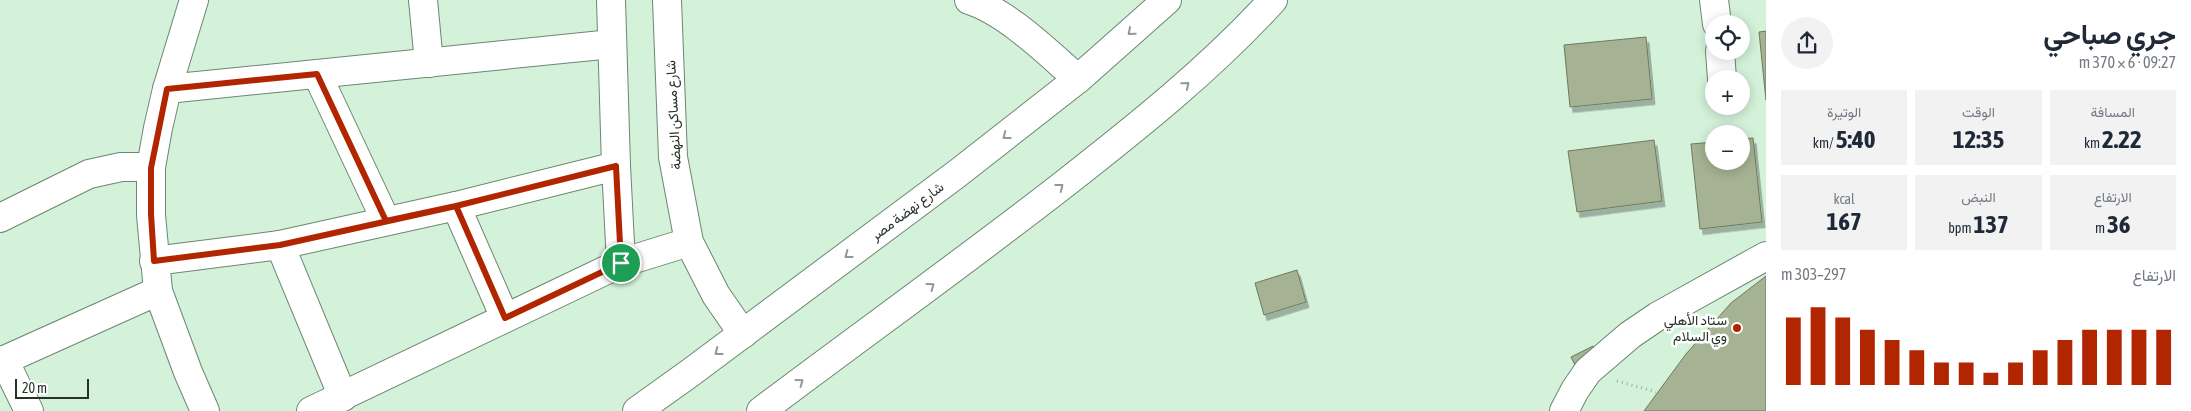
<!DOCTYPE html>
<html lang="ar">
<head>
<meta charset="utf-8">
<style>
  :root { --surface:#fff; --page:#f2f2f3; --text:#1f2937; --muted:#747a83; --accent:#b12500 }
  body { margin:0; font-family:"Asap Condensed",Vazirmatn,sans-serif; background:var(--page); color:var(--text); direction:rtl; height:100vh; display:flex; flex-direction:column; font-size:19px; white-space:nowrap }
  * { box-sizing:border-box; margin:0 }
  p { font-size:16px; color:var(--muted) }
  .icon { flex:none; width:28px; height:28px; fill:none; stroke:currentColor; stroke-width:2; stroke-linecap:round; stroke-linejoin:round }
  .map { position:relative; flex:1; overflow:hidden; direction:ltr }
  .details { display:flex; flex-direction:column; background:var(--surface); width:425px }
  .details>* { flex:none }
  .fabs { position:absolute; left:1705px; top:15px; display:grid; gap:10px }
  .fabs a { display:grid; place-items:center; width:45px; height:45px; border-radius:50%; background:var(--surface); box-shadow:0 2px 12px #0003; font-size:25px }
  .scale { position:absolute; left:15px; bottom:12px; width:74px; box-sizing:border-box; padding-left:5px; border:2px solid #263228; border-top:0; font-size:14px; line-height:18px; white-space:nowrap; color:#263228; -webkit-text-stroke:4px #fff; paint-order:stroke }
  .pin { position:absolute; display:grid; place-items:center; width:42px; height:42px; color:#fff; margin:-21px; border:2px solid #fff; border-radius:50%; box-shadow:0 1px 5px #0007 }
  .round { display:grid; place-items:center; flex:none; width:52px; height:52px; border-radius:26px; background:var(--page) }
  .summary { display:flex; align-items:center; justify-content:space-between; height:85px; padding:0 15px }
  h1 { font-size:28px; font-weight:700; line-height:38px }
  .metrics { display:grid; grid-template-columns:repeat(3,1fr); gap:8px; height:85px; padding:5px 15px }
  .metrics div { display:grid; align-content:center; border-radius:0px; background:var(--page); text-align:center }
  .metrics b { font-size:25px; font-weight:700 }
  .metrics small { font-size:14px; font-weight:400 }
  .metrics p { font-size:14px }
  .chart { height:140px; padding:10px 15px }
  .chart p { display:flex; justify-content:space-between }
  .chart svg { width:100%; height:90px; margin-top:5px; stroke:var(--accent); stroke-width:6 }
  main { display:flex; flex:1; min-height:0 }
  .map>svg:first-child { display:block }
</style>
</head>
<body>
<main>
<section class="details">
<div class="summary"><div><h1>جري صباحي</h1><p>09:27 · 6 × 370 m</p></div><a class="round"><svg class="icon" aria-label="share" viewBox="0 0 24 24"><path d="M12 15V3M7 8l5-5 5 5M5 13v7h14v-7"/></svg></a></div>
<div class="metrics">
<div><p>المسافة</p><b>2.22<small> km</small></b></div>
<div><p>الوقت</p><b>12:35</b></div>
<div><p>الوتيرة</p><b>5:40<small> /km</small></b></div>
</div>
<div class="metrics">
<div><p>الارتفاع</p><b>36<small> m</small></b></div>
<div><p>النبض</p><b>137<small> bpm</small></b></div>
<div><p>kcal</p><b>167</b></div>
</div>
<div class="chart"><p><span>الارتفاع</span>297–303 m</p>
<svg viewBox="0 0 160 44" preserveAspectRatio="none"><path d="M5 44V11M15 44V6M25 44V11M35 44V17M45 44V22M55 44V27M65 44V33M75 44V33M85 44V38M95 44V33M105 44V27M115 44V22M125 44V17M135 44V17M145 44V17M155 44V17"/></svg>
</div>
</section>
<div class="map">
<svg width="1766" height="411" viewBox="0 0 1766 411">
  <defs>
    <filter id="shadow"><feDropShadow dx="3" dy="5.5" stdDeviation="0" flood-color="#0004"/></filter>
  </defs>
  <rect width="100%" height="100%" fill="#d4f1d9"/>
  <g fill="#a5b294" stroke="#6d7a5d" filter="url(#shadow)">
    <polygon points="1766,31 1766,100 1759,32"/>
    <polygon points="1646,37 1652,99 1570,107 1564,45"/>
    <polygon points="1753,138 1762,222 1700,229 1691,144 1714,142 1714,161 1741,161 1741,139"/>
    <polygon points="1654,140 1662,201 1577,212 1568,151"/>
    <polygon points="1297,270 1306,302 1264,315 1255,283"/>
    <polygon points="1766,276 1766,411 1644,411 1686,354 1731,303"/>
    <polygon points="1593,346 1597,354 1575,365 1571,357"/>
  </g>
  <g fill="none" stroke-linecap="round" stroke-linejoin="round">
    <defs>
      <g id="minor">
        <polyline points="194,0 167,89 158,128 151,167 151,215 158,291 188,372 205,411"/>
        <polyline points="423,0 429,63"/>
        <polyline points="611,0 616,166 621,263"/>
        <polyline points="667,0 673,157 689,242 716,295 743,334"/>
        <path d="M969,0C1007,12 1048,53 1078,79"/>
        <polyline points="1714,0 1717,24"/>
        <polyline points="1720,51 1722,79"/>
        <polyline points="317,74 386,221"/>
        <polyline points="167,89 612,44"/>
        <polyline points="456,206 505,318"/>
        <polyline points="0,218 89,174 121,167 151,167"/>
        <polyline points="280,245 343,397"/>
        <polyline points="154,261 280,245 456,206 616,166"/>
        <polyline points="4,360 29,411"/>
        <polyline points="0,362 158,291"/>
        <polyline points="311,411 621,263 689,242"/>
        <polyline points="637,411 690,373 958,173 1078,79 1167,0"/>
        <path d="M761,411C862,335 964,262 1063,185C1137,127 1210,69 1273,0"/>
        <polyline points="1564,411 1575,390 1588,371 1630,335 1658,316 1766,256"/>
      </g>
    </defs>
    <use href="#minor" stroke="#6c8771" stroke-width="30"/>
    <polyline stroke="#98af9c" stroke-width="3" stroke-dasharray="1 4" stroke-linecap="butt" points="1617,381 1656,392"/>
    <use href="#minor" stroke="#fff" stroke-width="28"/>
  </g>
  <defs><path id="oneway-chevron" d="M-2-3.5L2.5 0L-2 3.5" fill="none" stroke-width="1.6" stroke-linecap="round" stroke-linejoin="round" transform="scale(1.25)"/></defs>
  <g stroke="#929894">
    <use href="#oneway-chevron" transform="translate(1131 32) rotate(139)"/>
    <use href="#oneway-chevron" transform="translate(1186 85) rotate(-40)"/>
    <use href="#oneway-chevron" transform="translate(1006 136) rotate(142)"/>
    <use href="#oneway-chevron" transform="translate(1060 187) rotate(-38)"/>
    <use href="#oneway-chevron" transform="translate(848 255) rotate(143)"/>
    <use href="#oneway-chevron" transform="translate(931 286) rotate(-36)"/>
    <use href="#oneway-chevron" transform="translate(718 352) rotate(143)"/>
    <use href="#oneway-chevron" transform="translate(800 382) rotate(-36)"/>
  </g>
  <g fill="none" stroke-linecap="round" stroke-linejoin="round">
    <defs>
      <polyline id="route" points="621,263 505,318 456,206 280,245 154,261 151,214 151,168 167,89 317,74 386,221 456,206 616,166 621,263"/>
    </defs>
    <use href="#route" stroke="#fff" stroke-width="10"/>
    <use href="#route" stroke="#b12500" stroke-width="6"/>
  </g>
  <circle fill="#b12500" stroke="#fff" stroke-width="2" cx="1737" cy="328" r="5"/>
  <g text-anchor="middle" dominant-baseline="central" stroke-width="5" stroke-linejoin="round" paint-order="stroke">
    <g font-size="14" fill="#263228" stroke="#fff">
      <text transform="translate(673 115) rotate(-93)">شارع مساكن النهضة</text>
      <text transform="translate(907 211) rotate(-37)">شارع نهضة مصر</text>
    </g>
    <g font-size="14" fill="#263228" stroke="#fff" text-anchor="end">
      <text x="1727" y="320">ستاد الأهلي<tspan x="1727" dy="16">وي السلام</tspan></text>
    </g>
  </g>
</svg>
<div class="fabs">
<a><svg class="icon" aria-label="locate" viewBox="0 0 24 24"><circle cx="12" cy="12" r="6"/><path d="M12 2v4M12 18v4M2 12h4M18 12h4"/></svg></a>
<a>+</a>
<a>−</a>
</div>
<div class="scale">20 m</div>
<div class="pin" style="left:621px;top:263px;background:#1e9e55"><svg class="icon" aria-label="arrive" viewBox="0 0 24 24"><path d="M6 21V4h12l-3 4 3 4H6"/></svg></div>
</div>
</main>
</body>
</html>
